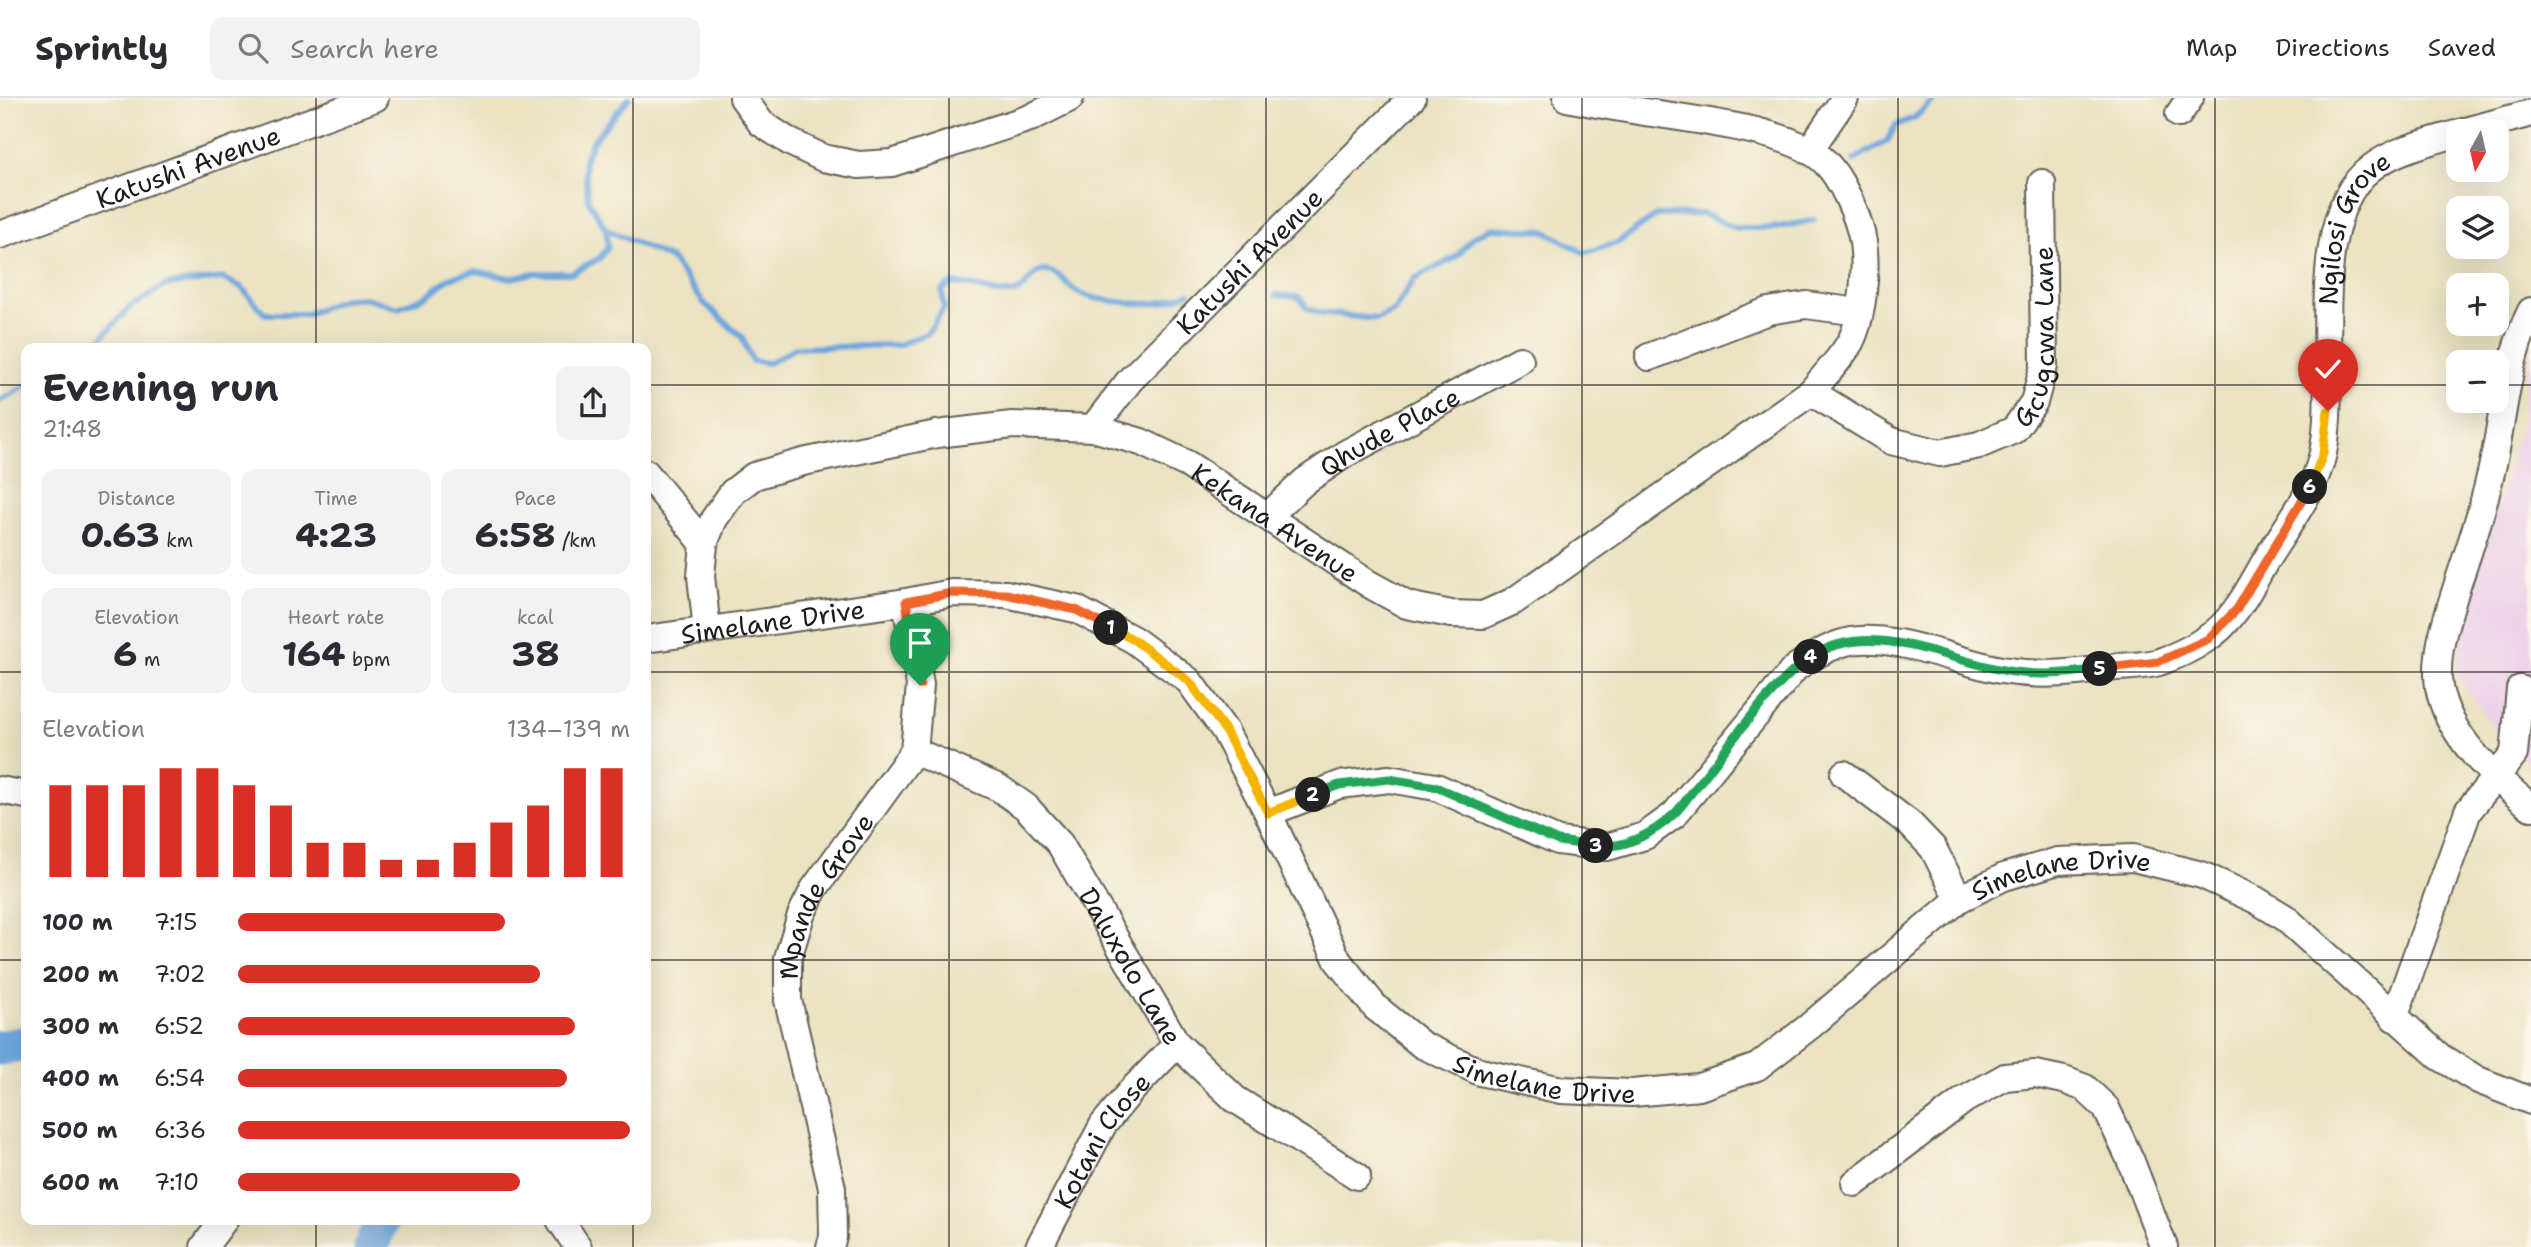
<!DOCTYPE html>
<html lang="en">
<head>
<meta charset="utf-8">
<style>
  :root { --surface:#fff; --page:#f2f2f3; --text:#2b2b33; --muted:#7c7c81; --line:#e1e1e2; --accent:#d93025 }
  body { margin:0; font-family:"Shantell Sans",sans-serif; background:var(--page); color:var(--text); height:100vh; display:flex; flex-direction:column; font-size:26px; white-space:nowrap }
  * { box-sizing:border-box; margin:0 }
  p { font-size:23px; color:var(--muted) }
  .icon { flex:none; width:38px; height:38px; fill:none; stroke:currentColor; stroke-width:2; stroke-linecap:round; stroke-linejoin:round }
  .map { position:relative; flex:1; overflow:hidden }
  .drawer { position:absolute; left:21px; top:245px; width:630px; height:882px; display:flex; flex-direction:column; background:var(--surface); border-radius:14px; box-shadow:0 7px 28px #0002 }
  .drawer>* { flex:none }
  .needle { width:46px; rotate:188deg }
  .tools { position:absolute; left:2446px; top:21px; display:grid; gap:14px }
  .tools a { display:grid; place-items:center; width:63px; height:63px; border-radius:14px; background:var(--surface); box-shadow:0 7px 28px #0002; font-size:35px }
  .pin { position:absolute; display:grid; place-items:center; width:60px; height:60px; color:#fff; margin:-72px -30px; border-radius:50% 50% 50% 0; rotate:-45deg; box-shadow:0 0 7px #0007 }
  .pin .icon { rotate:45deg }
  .km { position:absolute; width:35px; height:35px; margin:-18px; border-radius:50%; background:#222; color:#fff; font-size:19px; line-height:35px; text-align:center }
  .round { display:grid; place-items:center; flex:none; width:74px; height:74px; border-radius:14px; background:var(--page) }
  .head { display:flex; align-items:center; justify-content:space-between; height:119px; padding:0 21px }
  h1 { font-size:38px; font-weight:700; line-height:52px }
  .metrics { display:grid; grid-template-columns:repeat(3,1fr); gap:10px; height:119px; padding:7px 21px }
  .metrics div { display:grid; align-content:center; border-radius:14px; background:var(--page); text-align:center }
  .metrics b { font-size:35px; font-weight:700 }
  .metrics small { font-size:19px; font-weight:400 }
  .metrics p { font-size:19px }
  .chart { height:196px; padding:14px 21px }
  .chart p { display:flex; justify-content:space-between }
  .chart svg { width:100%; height:126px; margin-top:7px; stroke:var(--accent); stroke-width:6 }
  ul { padding:0 21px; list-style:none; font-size:23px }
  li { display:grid; grid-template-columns:112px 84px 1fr; align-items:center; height:52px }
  li i { height:18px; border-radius:9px; background:var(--accent) }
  header { display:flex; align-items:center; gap:42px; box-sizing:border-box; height:98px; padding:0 35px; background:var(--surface); border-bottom:2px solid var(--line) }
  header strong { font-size:33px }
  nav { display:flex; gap:38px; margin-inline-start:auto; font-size:24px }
  .search { width:490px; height:63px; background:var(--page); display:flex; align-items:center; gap:18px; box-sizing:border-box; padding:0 24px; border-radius:14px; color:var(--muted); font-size:26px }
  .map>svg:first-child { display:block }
</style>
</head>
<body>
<header>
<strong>Sprintly</strong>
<div class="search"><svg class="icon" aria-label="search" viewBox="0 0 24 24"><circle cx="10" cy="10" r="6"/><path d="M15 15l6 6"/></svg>Search here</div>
<nav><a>Map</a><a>Directions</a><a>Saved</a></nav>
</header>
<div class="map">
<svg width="2531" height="1149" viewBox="0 0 2531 1149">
  <rect width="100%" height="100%" fill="#fbf7ec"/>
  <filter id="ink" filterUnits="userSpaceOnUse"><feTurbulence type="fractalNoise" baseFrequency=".0143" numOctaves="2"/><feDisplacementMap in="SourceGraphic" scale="14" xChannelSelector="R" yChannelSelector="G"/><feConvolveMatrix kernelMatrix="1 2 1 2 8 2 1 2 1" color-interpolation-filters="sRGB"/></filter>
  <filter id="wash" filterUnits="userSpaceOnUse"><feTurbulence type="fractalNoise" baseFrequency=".00686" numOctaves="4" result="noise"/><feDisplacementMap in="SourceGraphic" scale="28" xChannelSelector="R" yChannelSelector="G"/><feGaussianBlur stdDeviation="1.57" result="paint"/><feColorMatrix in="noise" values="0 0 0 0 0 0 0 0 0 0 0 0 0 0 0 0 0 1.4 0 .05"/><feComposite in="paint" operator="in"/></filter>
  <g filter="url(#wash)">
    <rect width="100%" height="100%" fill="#ebe2c1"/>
    <polygon fill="#edd1e9" points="2531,237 2531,667 2500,639 2456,575 2468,494 2492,427 2522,323"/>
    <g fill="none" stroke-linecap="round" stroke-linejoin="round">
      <g stroke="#6da6dd" stroke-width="6">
        <polyline points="1854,62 1887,43 1896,27 1914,20 1936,0"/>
        <path d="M606,131L671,161L704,205L742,239L752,263L769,265L795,250L898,247L928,235L944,210L942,192L952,185C971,186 993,196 1009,195C1028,195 1029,174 1043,173C1058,172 1064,184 1074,192C1089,203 1145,208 1163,204C1172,202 1180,198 1189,195"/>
        <polyline points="1276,197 1299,199 1307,210 1319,215 1377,221 1394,213 1414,181 1456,159 1473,139 1491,130 1545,133 1584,155 1617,145 1657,117 1703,116 1736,130 1774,130 1814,122"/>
        <polyline points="85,250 100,241 130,209 166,187 222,180 241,189 265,216 307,216 344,201 367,200 398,210 427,198 449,180 475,173 511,180 534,175 572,175 600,160 608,149 606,131 588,102 584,63 592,44 629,0"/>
        <polyline points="0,303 26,288"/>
      </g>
      <g stroke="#6da6dd" stroke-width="35">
        <polyline points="0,950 26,945"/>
        <polyline points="371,1149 382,1122"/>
      </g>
    </g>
  </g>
  <g filter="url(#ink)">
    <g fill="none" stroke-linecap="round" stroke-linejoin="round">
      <defs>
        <g id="minor">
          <polyline points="743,0 761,25 790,44 823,60 859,67 892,65 1030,20 1070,0"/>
          <polyline points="2179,16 2190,0"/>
          <polyline points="2466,33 2531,15"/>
          <polyline points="1809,53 1845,0"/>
          <path id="s1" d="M0,137L375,0"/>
          <path d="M2531,213C2504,266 2504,326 2489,383C2481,418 2469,451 2458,485C2448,517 2434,554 2439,589C2448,639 2494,679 2531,709"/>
          <polyline points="1649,259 1768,213 1806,207 1859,214"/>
          <path id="s2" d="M1811,294L1891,343L1940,355L1979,347L2014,332L2034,304L2044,268L2042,85"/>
          <path id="s3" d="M1093,330L1130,282L1412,0"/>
          <polyline points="646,375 704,446"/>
          <path id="s4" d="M1268,418L1305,383L1345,356L1520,262"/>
          <path id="s5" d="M707,532L701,478L704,446L714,421L733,394L754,378L803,364L937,336L1012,327L1093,330L1141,344L1187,366L1369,486L1407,507L1451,516L1483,517L1514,503L1811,294C1823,279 1838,264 1848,248C1863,224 1867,172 1863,144C1859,120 1842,80 1824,63C1793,34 1714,25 1672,18C1637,13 1601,7 1567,0"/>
          <path id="s6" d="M646,541L906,504L952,495L1006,496L1076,511L1134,542L1189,583L1225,633L1268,715L1338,863L1375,909L1422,947L1480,974L1561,992L1632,995L1699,989L1757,969L1810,928L1959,801L2004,779L2058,763L2133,760L2202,777L2256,802L2284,819L2440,959L2478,982L2531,1003"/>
          <path id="s7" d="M914,653L999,690L1026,709L1060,746L1177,946L1235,1001L1357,1078"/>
          <polyline points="1844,676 1910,726 1933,750 1959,801"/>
          <polyline points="0,692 26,697"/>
          <path id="s8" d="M1268,715L1339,687L1389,681L1436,689L1558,743L1607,749L1645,738L1674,717L1795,570C1811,559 1827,549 1846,544C1889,533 1957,564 2001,572C2044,579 2075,575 2117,569C2130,568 2146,568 2159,564C2174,559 2193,550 2206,541C2233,525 2251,488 2266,462C2286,429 2315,393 2323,355C2339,278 2303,121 2371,70C2396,51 2429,44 2459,35"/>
          <polyline points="2394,920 2468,713 2514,656 2520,591"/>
          <polyline points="1855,1085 1964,1002 2005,979 2035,976 2064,982 2085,990 2106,1010 2130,1061 2164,1149"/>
          <polyline points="560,1122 578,1149"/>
          <polyline points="204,1149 224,1122"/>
          <path id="s9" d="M830,1149L833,1139L832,1090L788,902V860L801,817L814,791L914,653L920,587L906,504"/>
          <path id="s10" d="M1039,1149L1103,1027L1131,993L1177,946"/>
        </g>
      </defs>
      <use href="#minor" stroke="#646156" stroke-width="30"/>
      <use href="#minor" stroke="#fff" stroke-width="26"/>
    </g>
  </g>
  <g fill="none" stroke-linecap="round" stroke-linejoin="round" filter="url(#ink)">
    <defs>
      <polyline id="split-1" points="920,587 906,504 952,495 1006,496 1076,512 1111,530"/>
      <polyline id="split-2" points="1111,530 1134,542 1189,583 1225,632 1268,715 1313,697"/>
      <polyline id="split-3" points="1313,697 1339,687 1389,681 1436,689 1558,743 1596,748"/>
      <path id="split-4" d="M1596,748C1623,751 1653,736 1673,717C1682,709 1689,697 1697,688C1729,648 1770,587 1811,559"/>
      <path id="split-5" d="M1811,559C1868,521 1939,559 1998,571C2033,579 2065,576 2100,571"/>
      <polyline id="split-6" points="2100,571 2158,564 2208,541 2237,511 2310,389"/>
      <polyline id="split-7" points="2310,389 2323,356 2328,313"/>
    </defs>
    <use href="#split-1" stroke="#fff" stroke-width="14"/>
    <use href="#split-2" stroke="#fff" stroke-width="14"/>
    <use href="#split-3" stroke="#fff" stroke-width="14"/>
    <use href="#split-4" stroke="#fff" stroke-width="14"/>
    <use href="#split-5" stroke="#fff" stroke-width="14"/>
    <use href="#split-6" stroke="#fff" stroke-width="14"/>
    <use href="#split-7" stroke="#fff" stroke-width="14"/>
    <use href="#split-1" stroke="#f0652b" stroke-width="9"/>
    <use href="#split-2" stroke="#f5b400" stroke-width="9"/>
    <use href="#split-3" stroke="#22a559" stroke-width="9"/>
    <use href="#split-4" stroke="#22a559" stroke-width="9"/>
    <use href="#split-5" stroke="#22a559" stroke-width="9"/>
    <use href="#split-6" stroke="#f0652b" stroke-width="9"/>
    <use href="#split-7" stroke="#f5b400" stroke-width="9"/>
  </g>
  <path fill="none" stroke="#1c1c1c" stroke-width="2" stroke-opacity="0.55" d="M316,0V250M633,0V250M949,0V1149M1266,0V1149M1582,0V1149M1898,0V1149M2215,0V1149M0,287H26M646,287H2459M2497,287H2531M0,574H26M646,574H2531M0,862H26M646,862H2531M316,1122V1149M633,1122V1149"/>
  <g text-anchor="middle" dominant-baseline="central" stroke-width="5" stroke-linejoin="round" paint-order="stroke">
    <g font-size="26" fill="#1c1c1c" stroke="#fbf7ec">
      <text stroke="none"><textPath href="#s1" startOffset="200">Katushi Avenue</textPath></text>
      <text stroke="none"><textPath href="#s8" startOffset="1505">Ngilosi Grove</textPath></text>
      <text stroke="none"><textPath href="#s3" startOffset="229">Katushi Avenue</textPath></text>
      <text stroke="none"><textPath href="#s2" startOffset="322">Gcugcwa Lane</textPath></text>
      <text stroke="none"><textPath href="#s4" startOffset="149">Qhude Place</textPath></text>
      <text stroke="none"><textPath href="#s5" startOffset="724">Kekana Avenue</textPath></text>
      <text stroke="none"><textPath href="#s6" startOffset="128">Simelane Drive</textPath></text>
      <text stroke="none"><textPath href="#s6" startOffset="1724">Simelane Drive</textPath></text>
      <text stroke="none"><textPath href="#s9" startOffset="366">Mpande Grove</textPath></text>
      <text stroke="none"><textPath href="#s7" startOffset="317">Daluxolo Lane</textPath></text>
      <text stroke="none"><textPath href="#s6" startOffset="1136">Simelane Drive</textPath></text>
      <text stroke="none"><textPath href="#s10" startOffset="124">Kotani Close</textPath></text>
    </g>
  </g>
</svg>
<div class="tools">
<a><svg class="needle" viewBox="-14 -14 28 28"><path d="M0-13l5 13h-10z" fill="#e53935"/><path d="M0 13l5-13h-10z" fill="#7c7c81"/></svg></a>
<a><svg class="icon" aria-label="layers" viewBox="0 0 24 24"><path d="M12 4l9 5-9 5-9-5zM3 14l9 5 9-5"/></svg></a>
<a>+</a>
<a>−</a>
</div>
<div class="pin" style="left:920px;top:587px;background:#1e9e55"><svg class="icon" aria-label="arrive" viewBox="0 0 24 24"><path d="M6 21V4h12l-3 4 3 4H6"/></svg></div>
<div class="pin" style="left:2328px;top:313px;background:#d93025"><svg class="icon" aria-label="check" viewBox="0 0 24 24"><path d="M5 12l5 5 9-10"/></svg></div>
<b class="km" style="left:1111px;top:530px">1</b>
<b class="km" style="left:1313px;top:697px">2</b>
<b class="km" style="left:1596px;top:748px">3</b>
<b class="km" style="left:1811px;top:559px">4</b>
<b class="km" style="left:2100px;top:571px">5</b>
<b class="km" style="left:2310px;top:389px">6</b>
<section class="drawer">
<div class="head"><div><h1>Evening run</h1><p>21:48</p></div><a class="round"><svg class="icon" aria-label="share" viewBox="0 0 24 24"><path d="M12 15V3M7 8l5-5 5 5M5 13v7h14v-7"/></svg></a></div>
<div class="metrics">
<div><p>Distance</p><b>0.63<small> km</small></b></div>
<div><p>Time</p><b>4:23</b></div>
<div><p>Pace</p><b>6:58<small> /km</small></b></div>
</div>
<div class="metrics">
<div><p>Elevation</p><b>6<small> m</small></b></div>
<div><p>Heart rate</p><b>164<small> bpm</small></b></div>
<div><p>kcal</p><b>38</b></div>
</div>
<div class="chart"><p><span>Elevation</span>134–139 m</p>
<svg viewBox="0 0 160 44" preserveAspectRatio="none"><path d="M5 44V12M15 44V12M25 44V12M35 44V6M45 44V6M55 44V12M65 44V19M75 44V32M85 44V32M95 44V38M105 44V38M115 44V32M125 44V25M135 44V19M145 44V6M155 44V6"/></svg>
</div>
<ul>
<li><b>100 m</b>7:15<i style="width:68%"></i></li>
<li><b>200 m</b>7:02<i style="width:77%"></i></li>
<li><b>300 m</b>6:52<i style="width:86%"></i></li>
<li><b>400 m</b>6:54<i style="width:84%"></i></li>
<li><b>500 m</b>6:36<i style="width:100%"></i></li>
<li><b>600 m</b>7:10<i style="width:72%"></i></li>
</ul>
</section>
</div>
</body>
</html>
